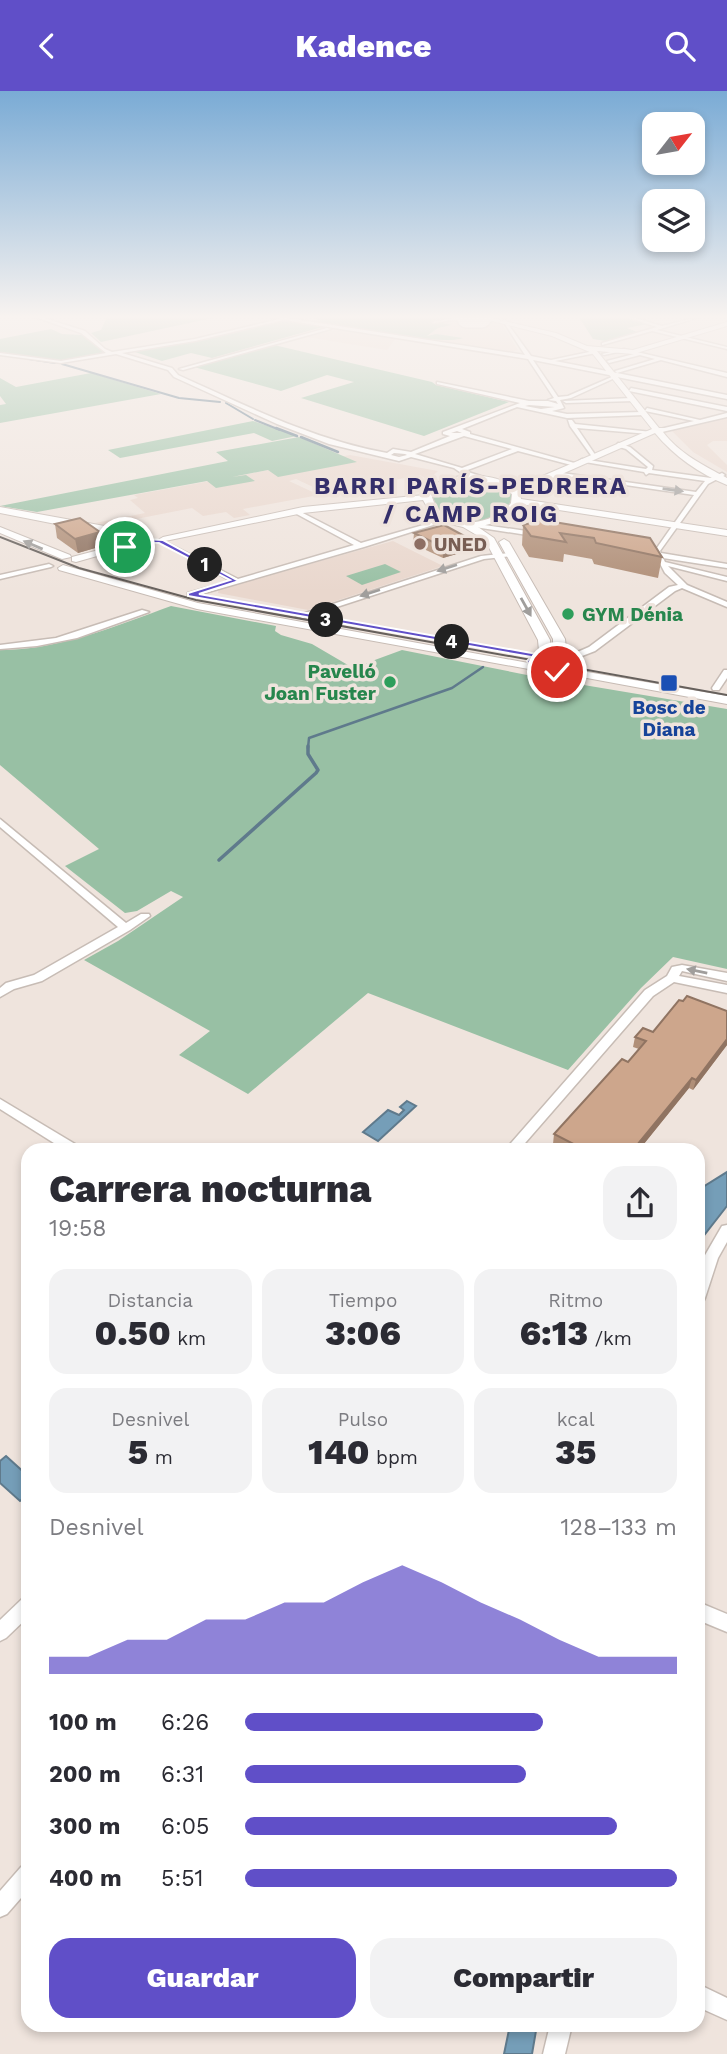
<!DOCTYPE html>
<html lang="es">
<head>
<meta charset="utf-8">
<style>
  :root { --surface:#fff; --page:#f2f2f3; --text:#2b2b33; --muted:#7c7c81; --accent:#604fc8 }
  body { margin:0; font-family:"Work Sans",sans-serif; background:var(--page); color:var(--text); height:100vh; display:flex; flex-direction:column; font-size:26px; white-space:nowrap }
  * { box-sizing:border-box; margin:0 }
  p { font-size:23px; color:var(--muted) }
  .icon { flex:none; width:38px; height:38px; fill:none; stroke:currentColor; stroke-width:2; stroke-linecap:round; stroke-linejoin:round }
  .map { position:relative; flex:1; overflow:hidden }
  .side { position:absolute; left:21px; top:1052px; width:684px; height:889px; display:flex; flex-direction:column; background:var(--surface); border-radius:21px; box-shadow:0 4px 10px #0003 }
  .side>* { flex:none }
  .needle { width:46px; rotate:59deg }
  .fabs { position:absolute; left:642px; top:21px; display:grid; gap:14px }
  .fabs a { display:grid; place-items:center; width:63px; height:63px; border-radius:14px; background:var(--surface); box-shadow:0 4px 10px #0003; font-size:35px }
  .pin { position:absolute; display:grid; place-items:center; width:60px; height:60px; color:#fff; margin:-30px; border:4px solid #fff; border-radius:50%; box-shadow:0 2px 7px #0007 }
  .km { position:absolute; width:35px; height:35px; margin:-18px; border-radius:50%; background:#222; color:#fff; font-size:19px; line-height:35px; text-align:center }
  .round { display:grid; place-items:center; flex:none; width:74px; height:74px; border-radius:21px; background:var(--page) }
  .overview { display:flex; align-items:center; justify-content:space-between; height:119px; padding:0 28px }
  h1 { font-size:38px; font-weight:800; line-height:52px }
  .metrics { display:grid; grid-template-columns:repeat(3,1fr); gap:10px; height:119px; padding:7px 28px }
  .metrics div { display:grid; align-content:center; border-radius:18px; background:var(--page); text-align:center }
  .metrics b { font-size:35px; font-weight:800 }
  .metrics small { font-size:19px; font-weight:400 }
  .metrics p { font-size:19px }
  .chart { height:196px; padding:14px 28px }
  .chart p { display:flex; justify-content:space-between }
  .chart svg { width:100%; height:126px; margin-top:7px; fill:var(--accent); opacity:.7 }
  .primary-button { display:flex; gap:14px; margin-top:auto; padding:14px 28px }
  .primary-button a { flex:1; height:80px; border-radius:21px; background:var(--accent); color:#fff; font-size:28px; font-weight:800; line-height:80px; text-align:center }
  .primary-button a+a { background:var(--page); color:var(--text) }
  ul { padding:0 28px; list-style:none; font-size:23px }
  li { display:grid; grid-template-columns:112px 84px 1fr; align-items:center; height:52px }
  li i { height:18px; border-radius:9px; background:var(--accent) }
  header { display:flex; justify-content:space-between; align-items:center; height:91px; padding:0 28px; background:var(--accent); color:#fff; font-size:32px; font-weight:800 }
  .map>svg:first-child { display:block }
</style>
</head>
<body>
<header><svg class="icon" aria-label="back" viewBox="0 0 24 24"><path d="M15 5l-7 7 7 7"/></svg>Kadence<svg class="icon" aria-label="search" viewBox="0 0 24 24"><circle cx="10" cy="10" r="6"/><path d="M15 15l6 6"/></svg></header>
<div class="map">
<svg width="727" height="1963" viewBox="0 0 727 1963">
  <rect width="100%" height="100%" fill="#efe4dd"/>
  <g fill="#e9d7cd">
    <polygon points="460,227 484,228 501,232 518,259 506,261 425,247 438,237 450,235 438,231"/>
    <polygon points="340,238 396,247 387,259 306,246"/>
    <polygon points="727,325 727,350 713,350 707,354 727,374 727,381 693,361 671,339"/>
    <polygon points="350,364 438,380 428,389 420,384 326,402 296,388 289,390 319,404 243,418 250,424 234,427 226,421 203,425 192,417 126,430 132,435 122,438 95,432 145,422 130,409 138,407 134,404"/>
    <polygon points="393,450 443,475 308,519 218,502 219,498"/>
  </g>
  <g fill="#98c0a4">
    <polygon points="107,226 217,226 101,251 91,242 101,239"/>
    <path d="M311,226H448L432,230L452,234L438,237L427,245L436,243L463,247C443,255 349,237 318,232L321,230Z"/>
    <polygon points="582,226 623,226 647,233 627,237 637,241 606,250 593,248 580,228"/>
    <polygon points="283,230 323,236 212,267 191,262 162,270 135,261"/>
    <polygon points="51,238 62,243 84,244 106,263 62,270 0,261 0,248"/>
    <polygon points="274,254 432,291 436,294 509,311 424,345 301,307 354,291 327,284 281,300 194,276"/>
    <polygon points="91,282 161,303 0,332 0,314 6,313 0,305 0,287 16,296"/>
    <polygon points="253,330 297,345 272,350 254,342 120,367 108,359"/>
    <polygon points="299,346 357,371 278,386 268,379 232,386 246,384 255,390 216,397 207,390 37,421 0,415 228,370 216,361"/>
    <path d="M473,390C487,391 503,391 512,404C508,435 462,433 441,423L433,407C440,392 457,391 473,390Z"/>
    <polygon points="385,473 401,481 362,494 346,485"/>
    <path d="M171,515L276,535L275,540L281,544L312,553L353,577L402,559L542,587L727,618V878L673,866L641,897L568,979L368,902L248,1003L179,964L210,940L84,869L118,850L183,806L171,800L137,820L125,822L65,775L99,758L0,674V559C59,559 116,535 171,515Z"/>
  </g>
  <g fill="#759eb8" stroke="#5f7a8c" stroke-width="2">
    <polygon points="407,1010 416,1015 378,1050 363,1041 388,1019 399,1024 404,1019 400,1016"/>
    <polygon points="727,1081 727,1115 698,1152 698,1099"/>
    <polygon points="6,1365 28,1385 28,1403 20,1410 0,1392 0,1370"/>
    <polygon points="510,1934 537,1934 532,1963 504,1963"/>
  </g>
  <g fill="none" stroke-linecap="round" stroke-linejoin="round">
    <g stroke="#5f7a8c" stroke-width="2">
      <polyline points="29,268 55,272"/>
      <polyline points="62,273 179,307 220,311"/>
      <polyline points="226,312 253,328"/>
      <polyline points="255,329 280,339"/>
    </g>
    <g stroke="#5f7a8c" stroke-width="2.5">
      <polyline points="276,337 297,345"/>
      <polyline points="301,346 338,361"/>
      <polyline points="308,657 309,647 452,597 483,576"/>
    </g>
    <polyline stroke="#5f7a8c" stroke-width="3.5" points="219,769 316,682 318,679 308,663 308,655"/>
    <defs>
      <g id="street">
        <path d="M35,226H41L85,240L105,258L112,261L195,248L280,228L272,226H281L525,264L503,230L505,229L531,265L551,269L594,260L596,262L555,270L617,282L615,280L655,268L640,264L609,272L607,270L634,263L622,260L604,264L602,263L624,258L727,282V286L661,269L617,282L727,304V308L617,286L571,307L560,309L564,317L552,320L567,323L642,321L644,324L567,327L517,316L462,338L470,341V343L578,373L575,375L518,360L465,380L490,388L488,391L464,384L454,377L411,366L399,370L329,353L277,333L174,286L168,279L116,263L61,272L0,264V262L61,270L106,262L81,242ZM284,229L528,268L554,307L548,309L556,310L558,313L548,310H529L437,291V293L520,312L443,341V343L450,345L411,361L393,358L387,362C311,348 247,315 178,284L172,277L122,262L195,250ZM533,269L614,285L568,305L558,306ZM529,314L555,316L541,318L525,315ZM457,340L462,342H451ZM464,345L512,358L462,377L415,363ZM394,362L405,363L407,364L399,366L391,364Z"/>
        <polygon points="461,226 471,226 434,232 432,231"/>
        <polygon points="626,226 632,226 662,235 699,226 657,239 727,256 727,258 652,240 602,254 602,252 657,236"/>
        <polygon points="327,237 331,238 183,279 179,278"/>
        <polygon points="631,297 727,316 727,320 629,300"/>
        <polygon points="632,307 634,310 566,312 563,310"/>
        <polygon points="647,317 700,329 727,322 727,326 662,341 660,338 694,330 645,320"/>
        <polygon points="568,329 572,329 575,333 652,341 649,343 577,337 596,365 593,367 570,335"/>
        <polygon points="618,352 630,356 653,375 652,379 711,387 722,382 725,384 708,393 660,460 661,462 727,473 727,477 663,467 665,471 727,486 727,490 668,475 687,494 727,511 727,516 682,497 675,500 595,560 569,570 566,570 566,566 589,556 669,496 678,494 665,482 656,465 644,462 647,460 654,461 694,404 557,384 555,381 696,401 705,390 649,382 646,384 644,381 579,370 582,368 646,378 648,376 626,358 616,355"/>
        <polygon points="293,419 297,419 361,452 444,428 449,429 364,456 191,506 188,506 188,502 231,490 157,450 162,449 238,488 354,454 293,421"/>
        <polygon points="464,431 540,442 543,444 540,446 462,434 462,432"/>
        <polygon points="511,462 513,463 513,465 484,468 303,527 296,525 481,465"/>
        <polygon points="49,473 53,475 51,476 0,488 0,484"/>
        <polygon points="142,519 149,521 77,547 37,555 0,558 0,554 56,547"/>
        <polygon points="724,579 727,579 727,587 719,599 713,599 712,597"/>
        <polygon points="0,728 126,832 141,823 149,823 150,825 130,839 42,890 14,898 0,906 0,897 6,892 34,884 118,836 0,736"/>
        <polygon points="682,874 727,882 727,890 682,880 679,885 727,894 727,902 674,891 653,905 519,1059 505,1059 645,899 667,885 672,876"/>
        <polygon points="0,1008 80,1056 81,1059 65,1059 0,1018"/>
        <polygon points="727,1134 727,1151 718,1167 705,1207 703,1211 698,1213 698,1184 704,1166 722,1135"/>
        <polygon points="28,1505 28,1526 6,1547 0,1550 0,1529 22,1508"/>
        <polygon points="698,1511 727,1523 727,1541 698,1529"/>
        <polygon points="28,1773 28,1799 7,1823 0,1826 0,1800 21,1776"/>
        <polygon points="698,1893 727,1907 727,1929 698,1916"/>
        <polygon points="550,1934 572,1934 565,1963 543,1963"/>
      </g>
      <g id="secondary">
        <path d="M476,226H486L556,242L587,255L633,259L727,231V235L633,263L597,260L659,337H665L663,341C680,363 703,374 727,387V394C700,383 674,365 655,342L537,394L517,398L520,402L521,408L727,439V445L520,413L505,429L478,436L494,447L550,549L551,561L540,567L534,564L539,560L538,549L485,449L463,436L442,431L433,426L423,409L303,422L160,451L158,449L163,446L303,416L424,404C440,380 488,380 511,394L531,390L652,338L592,262L552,245ZM479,391L498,394L512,403L511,412C491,436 443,442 432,406C443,391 461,391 479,391Z"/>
        <polygon points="0,416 132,440 150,450 76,471 72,470 72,466 137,449 0,422"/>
        <polygon points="0,436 70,464 71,466 62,468 0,442"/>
        <polygon points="504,448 509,451 565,548 567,567 559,567 553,561 553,548 499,451"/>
        <polygon points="63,474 198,512 534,573 540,576 534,579 197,518 59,479 58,477"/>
        <polygon points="564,577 727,605 727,613 560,582 560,578"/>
      </g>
      <polyline id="primary" points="467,226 481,226"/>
    </defs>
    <use href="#street" stroke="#c7bcb5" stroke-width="3"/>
    <use href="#secondary" stroke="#c7bcb5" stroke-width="2"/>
    <use href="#primary" stroke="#c7bcb5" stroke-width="24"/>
    <use href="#street" fill="#fff" fill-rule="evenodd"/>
    <use href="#secondary" fill="#fff" fill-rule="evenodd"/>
    <use href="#primary" stroke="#fff" stroke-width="21"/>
    <polyline stroke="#66605c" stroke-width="2" points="0,446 79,477 196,509 727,604"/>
  </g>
  <g fill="#b08f78">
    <polygon points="55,433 100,441 102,455 78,462 57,447"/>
    <polygon points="523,434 650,447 662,466 658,487 594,473 592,468 564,463 563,471 529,466 522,454"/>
    <polygon points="414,442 470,448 470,459 443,467 413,453"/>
    <polygon points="727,920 727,954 693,999 689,997 639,1059 564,1059 553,1053 554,1043 628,971 639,958 633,956 635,946"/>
  </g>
  <g fill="#907462">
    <polygon points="100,441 102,455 78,462 75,448"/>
    <polygon points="470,448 470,459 443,467 443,456"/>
    <polygon points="727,948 727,954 693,999 696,989"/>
    <polygon points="692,987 689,997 639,1059 633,1059"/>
  </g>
  <g fill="#cda68c" stroke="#907462" stroke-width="2">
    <polygon points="80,427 100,441 75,448 55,433"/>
    <polygon points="542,429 650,447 662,466 596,452 594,447 560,442 566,451 531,445 523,434"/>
    <polygon points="444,434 470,448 443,456 414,442"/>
    <polygon points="687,905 727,920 727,948 696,989 692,987 633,1059 585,1059 554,1043 622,968 628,971 646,950 635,946 643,937 653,941 679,909 683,910"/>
  </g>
  <defs><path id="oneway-solid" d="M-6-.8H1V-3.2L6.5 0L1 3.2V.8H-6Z" transform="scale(1.75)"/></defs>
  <g fill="#a09e9c">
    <use href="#oneway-solid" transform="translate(673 399) rotate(8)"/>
    <use href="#oneway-solid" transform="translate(33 454) rotate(-157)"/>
    <use href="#oneway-solid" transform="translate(447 477) rotate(162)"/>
    <use href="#oneway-solid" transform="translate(370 502) rotate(162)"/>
    <use href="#oneway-solid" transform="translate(526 516) rotate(61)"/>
    <use href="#oneway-solid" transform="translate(697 880) rotate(-168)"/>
  </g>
  <linearGradient id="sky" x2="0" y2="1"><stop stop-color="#7aabd5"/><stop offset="0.45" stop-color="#f8f3f0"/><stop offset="1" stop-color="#f8f3f0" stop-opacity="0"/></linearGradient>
  <rect width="727" height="501" fill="url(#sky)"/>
  <polygon fill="#604fc8" stroke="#fff" stroke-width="2" points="145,448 163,449 239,490 199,503 537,563 540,565 535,570 537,575 561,581 557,584 531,578 527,570 531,566 188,505 188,502 230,489 159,452 146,452 125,458 122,456"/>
  <circle fill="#8d6e63" stroke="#efe4dd" stroke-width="2.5" cx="420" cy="453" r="7"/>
  <g fill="#2e9e5b" stroke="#efe4dd" stroke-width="2.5">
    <circle cx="568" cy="523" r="7"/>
    <circle cx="390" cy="591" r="7"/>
  </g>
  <rect fill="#1a4fb4" stroke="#efe4dd" stroke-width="2.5" x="660" y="583" width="18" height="18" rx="3.5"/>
  <g text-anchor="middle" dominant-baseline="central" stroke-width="7" stroke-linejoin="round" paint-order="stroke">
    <g font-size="19" font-weight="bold" fill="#785e54" stroke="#efe4dd" text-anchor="start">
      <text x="434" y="453">UNED</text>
    </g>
    <g font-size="19" font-weight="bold" fill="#27864d" stroke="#efe4dd" text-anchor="start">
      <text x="582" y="523">GYM Dénia</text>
      <text x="376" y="580" text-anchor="end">Pavelló<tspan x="376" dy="22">Joan Fuster</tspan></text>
    </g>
    <g font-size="19" font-weight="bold" fill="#164399" stroke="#efe4dd">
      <text x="669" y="616">Bosc de<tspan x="669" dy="22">Diana</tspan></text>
    </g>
    <g font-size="24" font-weight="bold" letter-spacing="2" fill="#342e6a" stroke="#efe4dd">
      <text x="471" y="395">BARRI PARÍS-PEDRERA<tspan x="471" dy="28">/ CAMP ROIG</tspan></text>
    </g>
  </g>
</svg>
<div class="fabs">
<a><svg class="needle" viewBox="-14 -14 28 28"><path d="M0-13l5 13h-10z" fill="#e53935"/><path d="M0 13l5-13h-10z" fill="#7c7c81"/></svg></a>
<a><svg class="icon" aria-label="layers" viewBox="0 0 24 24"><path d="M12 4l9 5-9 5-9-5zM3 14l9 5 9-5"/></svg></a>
</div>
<div class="pin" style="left:125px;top:456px;background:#1e9e55"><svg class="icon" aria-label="arrive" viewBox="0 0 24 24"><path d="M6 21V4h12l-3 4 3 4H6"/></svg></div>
<div class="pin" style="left:557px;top:581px;background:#d93025"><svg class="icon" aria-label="check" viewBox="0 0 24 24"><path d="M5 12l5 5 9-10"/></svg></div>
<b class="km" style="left:205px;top:474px">1</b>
<b class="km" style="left:326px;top:529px">3</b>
<b class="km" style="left:452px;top:551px">4</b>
<section class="side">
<div class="overview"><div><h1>Carrera nocturna</h1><p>19:58</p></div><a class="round"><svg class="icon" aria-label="share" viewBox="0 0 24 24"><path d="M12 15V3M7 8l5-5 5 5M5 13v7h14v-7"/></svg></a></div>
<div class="metrics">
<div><p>Distancia</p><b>0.50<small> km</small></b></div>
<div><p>Tiempo</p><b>3:06</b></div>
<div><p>Ritmo</p><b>6:13<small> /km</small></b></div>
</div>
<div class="metrics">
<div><p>Desnivel</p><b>5<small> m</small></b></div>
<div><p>Pulso</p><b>140<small> bpm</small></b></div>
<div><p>kcal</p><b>35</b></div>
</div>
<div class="chart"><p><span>Desnivel</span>128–133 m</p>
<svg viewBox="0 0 160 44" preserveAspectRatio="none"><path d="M0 44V38L10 38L20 32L30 32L40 25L50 25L60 19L70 19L80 12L90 6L100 12L110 19L120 25L130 32L140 38L150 38L160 38V44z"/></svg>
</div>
<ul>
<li><b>100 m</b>6:26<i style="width:69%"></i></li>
<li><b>200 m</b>6:31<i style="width:65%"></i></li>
<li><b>300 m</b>6:05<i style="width:86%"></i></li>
<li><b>400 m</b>5:51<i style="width:100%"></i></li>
</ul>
<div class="primary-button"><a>Guardar</a><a>Compartir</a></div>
</section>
</div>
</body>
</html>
